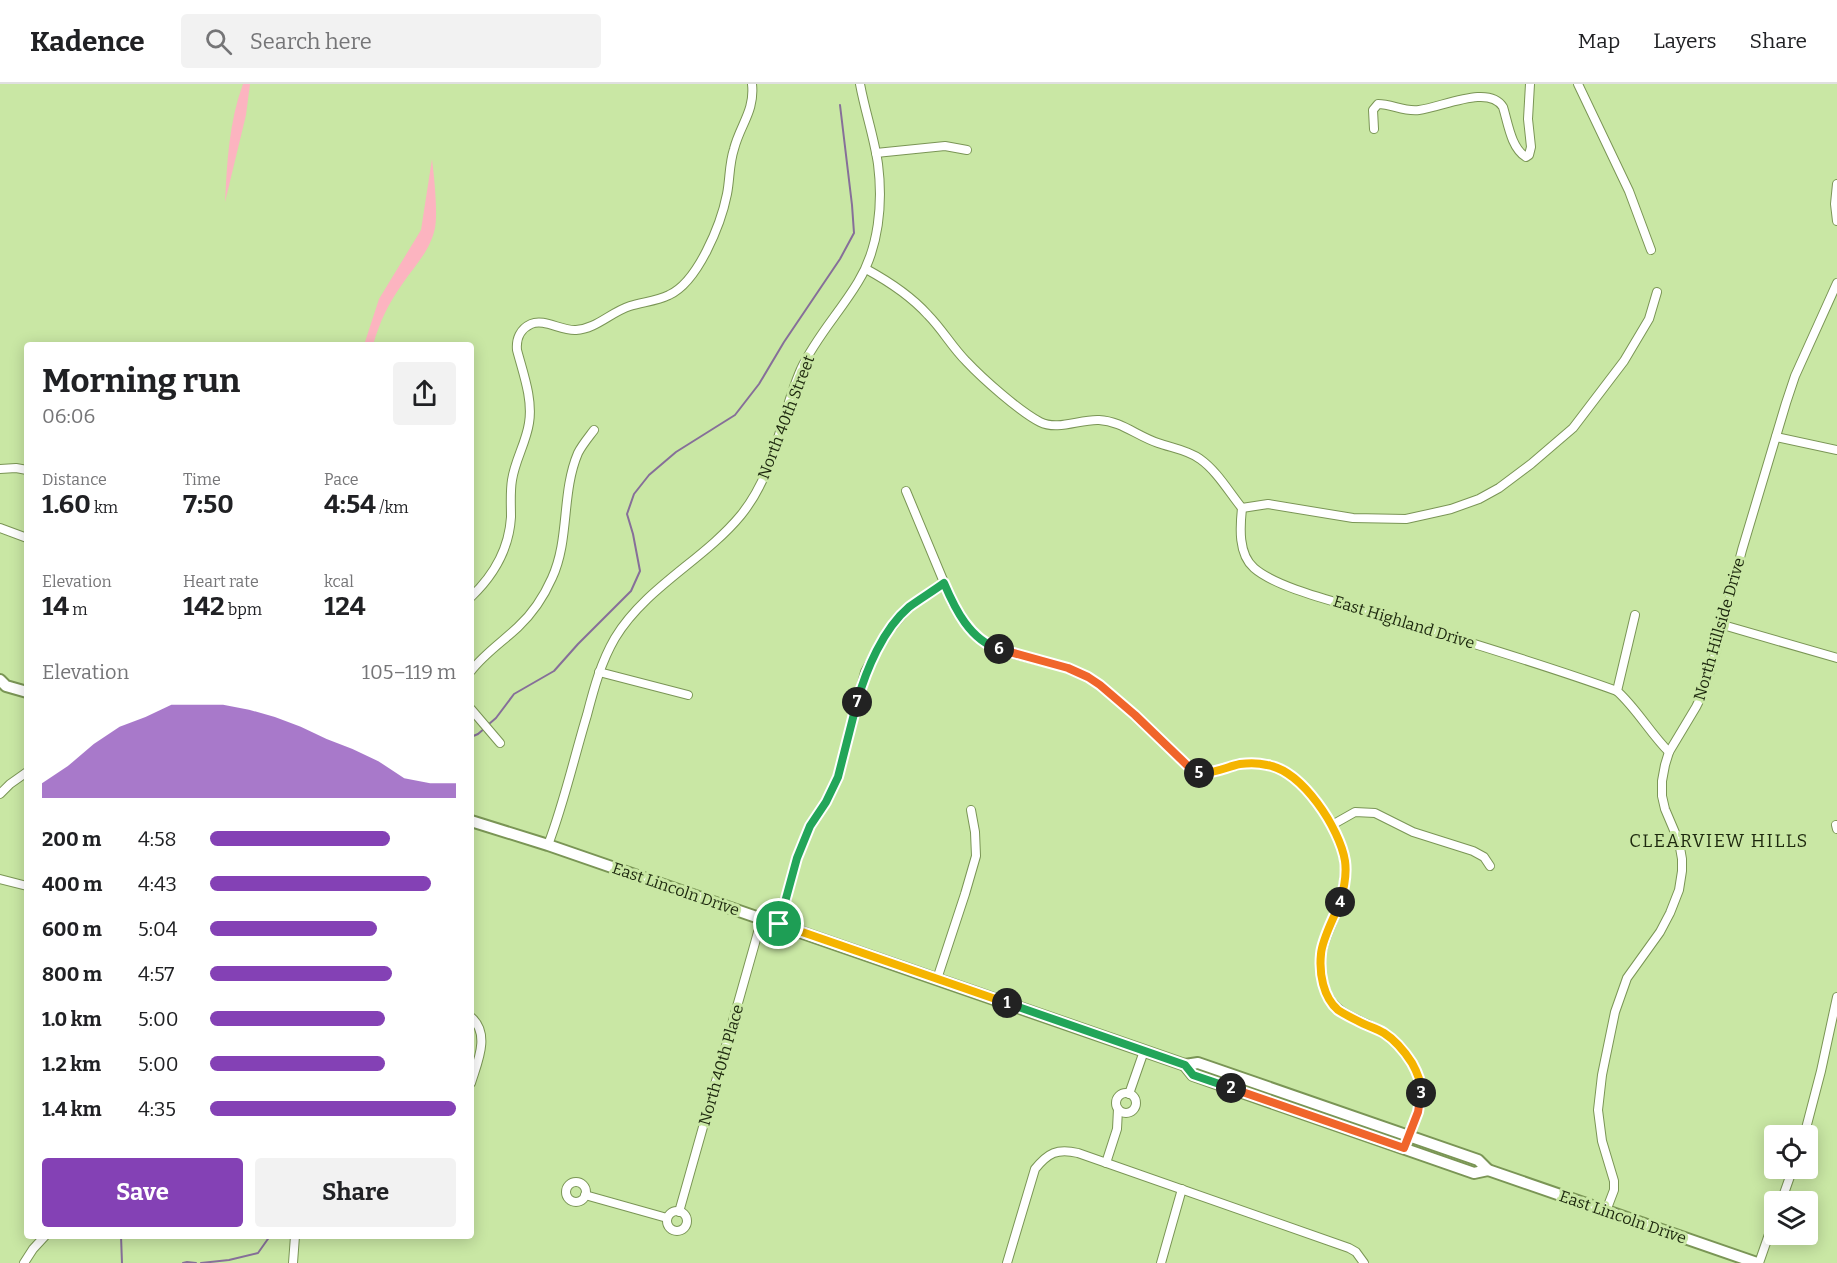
<!DOCTYPE html>
<html lang="en">
<head>
<meta charset="utf-8">
<style>
  :root { --surface:#fff; --page:#f2f2f2; --text:#202124; --muted:#757577; --line:#e0e0e0; --accent:#8441b5 }
  body { margin:0; font-family:Bitter,serif; background:var(--page); color:var(--text); height:100vh; display:flex; flex-direction:column; font-size:22px; white-space:nowrap }
  * { box-sizing:border-box; margin:0 }
  p { font-size:20px; color:var(--muted) }
  .icon { flex:none; width:33px; height:33px; fill:none; stroke:currentColor; stroke-width:2; stroke-linecap:round; stroke-linejoin:round }
  .map { position:relative; flex:1; overflow:hidden }
  .sheet { position:absolute; left:24px; top:258px; width:450px; height:897px; display:flex; flex-direction:column; background:var(--surface); border-radius:6px; box-shadow:0 3px 15px #0003 }
  .sheet>* { flex:none }
  .fabs { position:absolute; left:1764px; top:1041px; display:grid; gap:12px }
  .fabs a { display:grid; place-items:center; width:54px; height:54px; border-radius:6px; background:var(--surface); box-shadow:0 3px 15px #0003; font-size:30px }
  .pin { position:absolute; display:grid; place-items:center; width:51px; height:51px; color:#fff; margin:-26px; border:3px solid #fff; border-radius:50%; box-shadow:0 2px 6px #0007 }
  .km { position:absolute; width:30px; height:30px; margin:-15px; border-radius:50%; background:#222; color:#fff; font-size:16px; line-height:30px; text-align:center }
  .round { display:grid; place-items:center; flex:none; width:63px; height:63px; border-radius:6px; background:var(--page) }
  .head { display:flex; align-items:center; justify-content:space-between; height:102px; padding:0 18px }
  h1 { font-size:33px; font-weight:700; line-height:45px }
  .metrics { display:grid; grid-template-columns:repeat(3,1fr); gap:9px; height:102px; padding:6px 18px }
  .metrics div { display:grid; align-content:center }
  .metrics b { font-size:26px; font-weight:700 }
  .metrics small { font-size:16px; font-weight:400 }
  .metrics p { font-size:16px }
  .chart { height:168px; padding:12px 18px }
  .chart p { display:flex; justify-content:space-between }
  .chart svg { width:100%; height:108px; margin-top:6px; fill:var(--accent); opacity:.7 }
  .action { display:flex; gap:12px; margin-top:auto; padding:12px 18px }
  .action a { flex:1; height:69px; border-radius:6px; background:var(--accent); color:#fff; font-size:24px; font-weight:700; line-height:69px; text-align:center }
  .action a+a { background:var(--page); color:var(--text) }
  ul { padding:0 18px; list-style:none; font-size:20px }
  li { display:grid; grid-template-columns:96px 72px 1fr; align-items:center; height:45px }
  li i { height:15px; border-radius:8px; background:var(--accent) }
  header { display:flex; align-items:center; gap:36px; box-sizing:border-box; height:84px; padding:0 30px; background:var(--surface); border-bottom:2px solid var(--line) }
  header strong { font-size:28px }
  nav { display:flex; gap:33px; margin-inline-start:auto; font-size:21px }
  .search { width:420px; height:54px; background:var(--page); display:flex; align-items:center; gap:15px; box-sizing:border-box; padding:0 21px; border-radius:6px; color:var(--muted); font-size:22px }
  .map>svg:first-child { display:block }
</style>
</head>
<body>
<header>
<strong>Kadence</strong>
<div class="search"><svg class="icon" aria-label="search" viewBox="0 0 24 24"><circle cx="10" cy="10" r="6"/><path d="M15 15l6 6"/></svg>Search here</div>
<nav><a>Map</a><a>Layers</a><a>Share</a></nav>
</header>
<div class="map">
<svg width="1837" height="1179" viewBox="0 0 1837 1179">
  <rect width="100%" height="100%" fill="#c9e7a4"/>
  <g fill="#fcb4c0">
    <path d="M243,0H250L246,31L225,118C227,78 229,38 243,0Z"/>
    <path d="M432,75C434,92 438,128 435,144C430,167 416,180 403,199C388,220 380,237 373,261H364L379,215L421,146Z"/>
  </g>
  <g fill="none" stroke-linecap="round" stroke-linejoin="round">
    <g stroke="#866f99" stroke-width="2">
      <polyline points="489,640 496,634 514,610 554,587 578,560 631,507 640,487 633,450 627,430 634,410 649,391 676,368 735,331 759,300 784,258 840,175 854,149 852,121 840,21"/>
      <polyline points="471,653 478,650 485,644"/>
      <polyline points="121,1152 122,1179"/>
      <polyline points="183,1179 187,1178 196,1179"/>
      <polyline points="201,1179 229,1176 258,1169 270,1152"/>
    </g>
    <defs>
      <g id="minor">
        <polyline points="1578,0 1629,107 1651,166"/>
        <path d="M1374,45L1373,26L1378,20C1392,20 1404,28 1419,26C1443,23 1489,0 1503,23C1508,39 1511,64 1526,73L1529,71L1531,63L1528,35L1530,0"/>
        <polyline points="876,69 945,62 967,66"/>
        <polyline points="1837,100 1835,120 1837,137"/>
        <path d="M866,185C888,197 911,212 928,231C942,245 952,263 966,277C983,295 1019,327 1040,338C1058,347 1080,335 1099,336C1121,337 1137,352 1158,359C1172,364 1188,366 1200,375C1217,387 1229,408 1242,424"/>
        <polyline points="1776,353 1837,366"/>
        <polyline points="0,385 16,384 27,386"/>
        <path d="M906,407L953,520L967,542L980,555L995,565L1068,584L1088,593L1100,601L1135,631L1190,684C1194,686 1198,689 1203,689C1212,690 1221,686 1229,683C1247,678 1270,677 1286,688C1295,693 1303,702 1310,709C1316,715 1321,724 1325,731C1350,768 1350,794 1334,834C1326,854 1316,873 1322,895C1331,934 1356,931 1384,949C1405,962 1425,991 1421,1017C1418,1033 1409,1049 1404,1064"/>
        <polyline points="1242,424 1268,420 1353,434 1406,435 1451,425 1479,415 1499,404 1531,380 1573,344 1624,277 1649,235 1657,208"/>
        <path d="M1242,424C1240,443 1238,470 1254,484C1278,505 1342,519 1373,529C1455,554 1537,578 1617,607"/>
        <polyline points="0,444 27,454"/>
        <path d="M471,513C494,491 509,466 511,433C511,421 510,408 512,396C515,376 526,359 529,339C533,315 523,289 517,266C516,255 520,245 531,240C544,234 561,247 576,246C596,245 611,228 630,222C643,218 657,217 669,211C698,198 721,140 727,110C730,95 729,80 734,65C740,41 755,27 752,0"/>
        <path d="M1635,531L1617,607C1637,625 1650,649 1669,668"/>
        <polyline points="1723,541 1837,574"/>
        <path d="M471,587C484,570 502,558 518,543C532,530 544,512 552,494C570,455 561,409 578,369C582,361 588,354 594,346"/>
        <polyline points="599,588 688,611"/>
        <polyline points="471,625 500,659"/>
        <polyline points="0,710 10,700 27,688"/>
        <polyline points="1332,741 1355,728 1375,729 1413,748 1473,767 1484,773 1490,782"/>
        <polyline points="1836,741 1837,745"/>
        <path d="M548,761C564,719 574,674 587,631C594,604 601,578 615,554C646,503 704,476 741,431C777,386 779,335 801,285C816,253 840,228 858,198C879,164 883,119 878,80C874,53 865,27 860,0"/>
        <polyline points="0,795 27,802"/>
        <polyline points="779,840 797,774 810,742 826,718 838,693 865,588 886,550 907,525 944,499"/>
        <polyline points="937,895 965,810 976,772 975,748 971,726"/>
        <path d="M471,933C491,950 477,979 471,999"/>
        <circle cx="1126" cy="1019" r="10"/>
        <polyline points="1129,1010 1144,967"/>
        <polyline points="1804,1052 1821,987 1837,913"/>
        <polyline points="1106,1079 1117,1045 1118,1025"/>
        <circle cx="576" cy="1108" r="10"/>
        <polyline points="585,1111 667,1134"/>
        <polyline points="1781,1118 1793,1084"/>
        <polyline points="1606,1127 1614,1106 1614,1097 1602,1057 1598,1026 1602,991 1615,928 1627,894 1660,848 1670,829 1679,806 1682,787 1682,775 1679,758 1665,725 1662,712 1662,697 1665,681 1669,668 1696,623 1704,607 1716,566 1742,466 1786,319 1795,292 1837,199"/>
        <circle cx="677" cy="1137" r="10"/>
        <polyline points="679,1128 762,834"/>
        <polyline points="24,1179 33,1165 45,1152"/>
        <polyline points="293,1179 295,1152"/>
        <path d="M1007,1179L1035,1085C1048,1069 1057,1064 1078,1069L1349,1164L1356,1168L1364,1179"/>
        <polyline points="1161,1179 1182,1105"/>
        <polyline points="1759,1179 1774,1136"/>
      </g>
      <g id="secondary">
        <polyline points="0,596 6,602 27,608"/>
        <polyline points="471,737 548,761 1185,981 1198,979 1478,1076 1488,1086 1757,1179"/>
        <polyline points="1185,981 1193,991 1474,1089 1488,1086"/>
      </g>
    </defs>
    <use href="#minor" stroke="#7a9555" stroke-width="10"/>
    <use href="#secondary" stroke="#7a9555" stroke-width="14"/>
    <use href="#minor" stroke="#fff" stroke-width="8"/>
    <use href="#secondary" stroke="#fff" stroke-width="10"/>
  </g>
  <g fill="none" stroke-linecap="round" stroke-linejoin="round">
    <defs>
      <polyline id="split-1" points="779,840 1007,919"/>
      <polyline id="split-2" points="1007,919 1185,981 1193,991 1231,1004"/>
      <polyline id="split-3" points="1231,1004 1404,1064 1418,1028 1421,1009"/>
      <path id="split-4" d="M1340,818C1334,834 1322,855 1321,870C1319,889 1323,913 1338,926C1344,930 1352,934 1358,937C1367,942 1376,944 1384,949C1395,956 1405,968 1412,979C1417,988 1422,999 1421,1009"/>
      <path id="split-5" d="M1199,689C1214,690 1226,683 1240,680C1249,679 1259,679 1267,681C1302,686 1340,745 1345,777C1347,791 1344,805 1340,818"/>
      <polyline id="split-6" points="999,565 1068,584 1088,593 1100,601 1135,631 1190,684 1199,689"/>
      <path id="split-7" d="M857,618C866,586 883,545 909,523C920,515 933,507 944,499C955,525 970,556 999,565"/>
      <polyline id="split-8" points="779,840 797,774 810,742 826,718 838,693 857,618"/>
    </defs>
    <use href="#split-1" stroke="#fff" stroke-width="12"/>
    <use href="#split-2" stroke="#fff" stroke-width="12"/>
    <use href="#split-3" stroke="#fff" stroke-width="12"/>
    <use href="#split-4" stroke="#fff" stroke-width="12"/>
    <use href="#split-5" stroke="#fff" stroke-width="12"/>
    <use href="#split-6" stroke="#fff" stroke-width="12"/>
    <use href="#split-7" stroke="#fff" stroke-width="12"/>
    <use href="#split-8" stroke="#fff" stroke-width="12"/>
    <use href="#split-1" stroke="#f5b400" stroke-width="8"/>
    <use href="#split-2" stroke="#22a559" stroke-width="8"/>
    <use href="#split-3" stroke="#f0652b" stroke-width="8"/>
    <use href="#split-4" stroke="#f5b400" stroke-width="8"/>
    <use href="#split-5" stroke="#f5b400" stroke-width="8"/>
    <use href="#split-6" stroke="#f0652b" stroke-width="8"/>
    <use href="#split-7" stroke="#22a559" stroke-width="8"/>
    <use href="#split-8" stroke="#22a559" stroke-width="8"/>
  </g>
  <g text-anchor="middle" dominant-baseline="central" stroke-width="6" stroke-linejoin="round" paint-order="stroke">
    <g font-size="16" fill="#1d280e" stroke="#c9e7a4">
      <text transform="translate(786 333) rotate(-69)">North 40th Street</text>
      <text transform="translate(1404 538) rotate(17)">East Highland Drive</text>
      <text transform="translate(1719 545) rotate(-74)">North Hillside Drive</text>
      <text transform="translate(676 805) rotate(19)">East Lincoln Drive</text>
      <text transform="translate(721 981) rotate(-74)">North 40th Place</text>
      <text transform="translate(1623 1133) rotate(19)">East Lincoln Drive</text>
    </g>
    <g font-size="18" letter-spacing="1.5" fill="#1d280e" stroke="#c9e7a4">
      <text x="1719" y="757">CLEARVIEW HILLS</text>
    </g>
  </g>
</svg>
<div class="fabs">
<a><svg class="icon" aria-label="locate" viewBox="0 0 24 24"><circle cx="12" cy="12" r="6"/><path d="M12 2v4M12 18v4M2 12h4M18 12h4"/></svg></a>
<a><svg class="icon" aria-label="layers" viewBox="0 0 24 24"><path d="M12 4l9 5-9 5-9-5zM3 14l9 5 9-5"/></svg></a>
</div>
<div class="pin" style="left:779px;top:840px;background:#1e9e55"><svg class="icon" aria-label="arrive" viewBox="0 0 24 24"><path d="M6 21V4h12l-3 4 3 4H6"/></svg></div>
<b class="km" style="left:1007px;top:919px">1</b>
<b class="km" style="left:1231px;top:1004px">2</b>
<b class="km" style="left:1421px;top:1009px">3</b>
<b class="km" style="left:1340px;top:818px">4</b>
<b class="km" style="left:1199px;top:689px">5</b>
<b class="km" style="left:999px;top:565px">6</b>
<b class="km" style="left:857px;top:618px">7</b>
<section class="sheet">
<div class="head"><div><h1>Morning run</h1><p>06:06</p></div><a class="round"><svg class="icon" aria-label="share" viewBox="0 0 24 24"><path d="M12 15V3M7 8l5-5 5 5M5 13v7h14v-7"/></svg></a></div>
<div class="metrics">
<div><p>Distance</p><b>1.60<small> km</small></b></div>
<div><p>Time</p><b>7:50</b></div>
<div><p>Pace</p><b>4:54<small> /km</small></b></div>
</div>
<div class="metrics">
<div><p>Elevation</p><b>14<small> m</small></b></div>
<div><p>Heart rate</p><b>142<small> bpm</small></b></div>
<div><p>kcal</p><b>124</b></div>
</div>
<div class="chart"><p><span>Elevation</span>105–119 m</p>
<svg viewBox="0 0 160 44" preserveAspectRatio="none"><path d="M0 44V38L10 31L20 22L30 15L40 11L50 6L60 6L70 6L80 8L90 11L100 15L110 20L120 24L130 29L140 36L150 38L160 38V44z"/></svg>
</div>
<ul>
<li><b>200 m</b>4:58<i style="width:73%"></i></li>
<li><b>400 m</b>4:43<i style="width:90%"></i></li>
<li><b>600 m</b>5:04<i style="width:68%"></i></li>
<li><b>800 m</b>4:57<i style="width:74%"></i></li>
<li><b>1.0 km</b>5:00<i style="width:71%"></i></li>
<li><b>1.2 km</b>5:00<i style="width:71%"></i></li>
<li><b>1.4 km</b>4:35<i style="width:100%"></i></li>
</ul>
<div class="action"><a>Save</a><a>Share</a></div>
</section>
</div>
</body>
</html>
